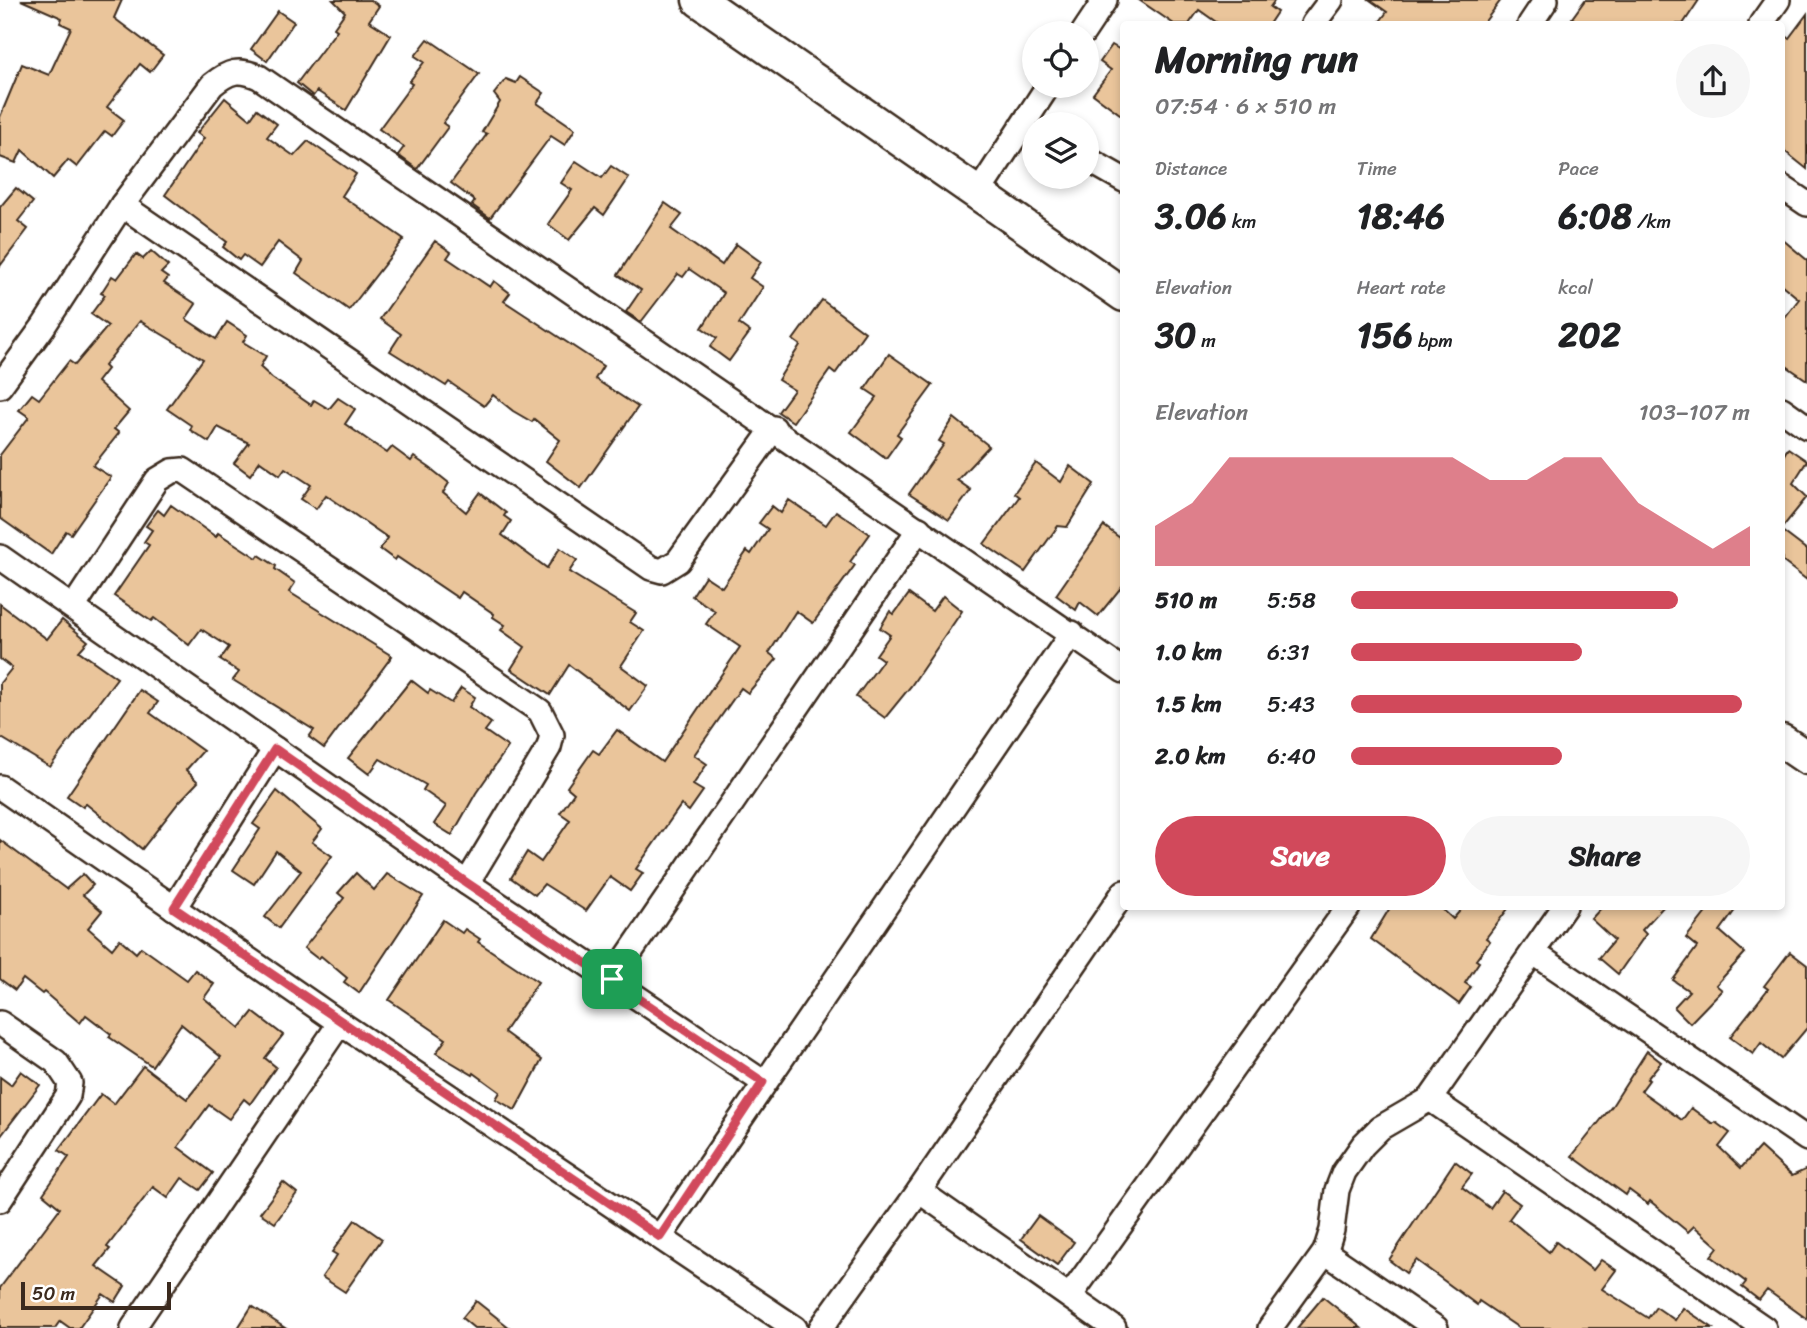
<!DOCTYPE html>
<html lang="en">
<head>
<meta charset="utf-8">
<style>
  :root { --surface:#fff; --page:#f6f6f6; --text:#202124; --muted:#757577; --accent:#d1495b }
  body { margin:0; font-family:Sriracha,sans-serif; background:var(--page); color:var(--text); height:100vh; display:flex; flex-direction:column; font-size:26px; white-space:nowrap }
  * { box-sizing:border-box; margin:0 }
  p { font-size:23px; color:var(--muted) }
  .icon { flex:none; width:38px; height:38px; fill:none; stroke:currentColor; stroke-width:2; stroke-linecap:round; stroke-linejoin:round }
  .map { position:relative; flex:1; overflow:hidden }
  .side { position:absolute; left:1120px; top:21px; width:665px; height:889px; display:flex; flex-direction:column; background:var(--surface); border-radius:7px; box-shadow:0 4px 10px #0003 }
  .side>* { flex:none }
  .tools { position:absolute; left:1022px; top:21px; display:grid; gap:14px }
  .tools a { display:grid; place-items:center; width:77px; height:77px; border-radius:50%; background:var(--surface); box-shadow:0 4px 10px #0003; font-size:35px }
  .scale { position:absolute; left:21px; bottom:18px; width:150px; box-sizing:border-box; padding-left:7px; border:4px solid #3b2a1e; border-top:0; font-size:19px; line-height:24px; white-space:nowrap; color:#3b2a1e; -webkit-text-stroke:5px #fff; paint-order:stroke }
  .pin { position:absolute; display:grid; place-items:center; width:60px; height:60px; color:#fff; margin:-30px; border-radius:14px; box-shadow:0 4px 10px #0006 }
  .round { display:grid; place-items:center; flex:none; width:74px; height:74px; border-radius:37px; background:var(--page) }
  .head { display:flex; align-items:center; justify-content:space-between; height:119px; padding:0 35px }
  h1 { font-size:38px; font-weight:700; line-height:52px }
  .figures { display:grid; grid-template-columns:repeat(3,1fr); gap:10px; height:119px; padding:7px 35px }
  .figures div { display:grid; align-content:center }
  .figures b { font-size:35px; font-weight:700 }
  .figures small { font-size:19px; font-weight:400 }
  .figures p { font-size:19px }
  .chart { height:196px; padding:14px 35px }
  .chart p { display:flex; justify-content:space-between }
  .chart svg { width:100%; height:126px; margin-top:7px; fill:var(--accent); opacity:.7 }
  .cta { display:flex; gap:14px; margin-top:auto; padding:14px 35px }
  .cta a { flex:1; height:80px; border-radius:42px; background:var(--accent); color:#fff; font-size:28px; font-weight:700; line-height:80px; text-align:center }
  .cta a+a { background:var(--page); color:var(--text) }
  ul { padding:0 35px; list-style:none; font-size:23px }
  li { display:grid; grid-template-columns:112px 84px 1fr; align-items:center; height:52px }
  li i { height:18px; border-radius:9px; background:var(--accent) }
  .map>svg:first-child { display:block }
</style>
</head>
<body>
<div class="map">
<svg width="1807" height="1328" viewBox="0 0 1807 1328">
  <rect width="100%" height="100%" fill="#fff"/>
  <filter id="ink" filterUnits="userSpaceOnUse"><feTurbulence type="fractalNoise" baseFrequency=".0143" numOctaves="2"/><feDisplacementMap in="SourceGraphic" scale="14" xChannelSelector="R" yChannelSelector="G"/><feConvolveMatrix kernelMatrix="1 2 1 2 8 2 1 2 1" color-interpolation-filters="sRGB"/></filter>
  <g filter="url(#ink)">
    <g fill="#eac59b" stroke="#3b2a1e" stroke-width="2">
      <polygon points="21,0 122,0 114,18 163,55 150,72 140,64 107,107 124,120 112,136 105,131 77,167 68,160 53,178 22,150 16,163 0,157 0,117 22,64 49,75 71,28 60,23 62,18"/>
      <polygon points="333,0 371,0 379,6 369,21 391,35 346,110 317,91 313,96 297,83 337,30 334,28 345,12"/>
      <polygon points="1139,0 1275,0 1270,7 1277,12 1269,24 1219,24 1199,10 1189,24 1174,24"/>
      <polygon points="1370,0 1501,0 1483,24 1378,24 1387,12"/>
      <polygon points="1585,0 1699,0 1683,24 1582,24 1572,18"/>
      <polygon points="278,11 294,22 267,61 251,49"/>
      <polygon points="1807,14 1807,169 1782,149 1782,34 1789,38"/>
      <polygon points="428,39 479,74 443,123 448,127 417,169 398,155 404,147 379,129 412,84 409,82 424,62 415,56"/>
      <polygon points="1112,45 1124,52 1124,117 1093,94 1111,70 1100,62"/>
      <polygon points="520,77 544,93 537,103 575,129 565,145 551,136 490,218 472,205 475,201 451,183 487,134 482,132 500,102 494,94 506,79 516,83"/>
      <polygon points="225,98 250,119 257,109 277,124 267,137 294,156 308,141 356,174 342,196 404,239 349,310 296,273 303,261 278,242 260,267 243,255 239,260 223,247 227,242 165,195 204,138 197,133"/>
      <polygon points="576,161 602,178 611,166 629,178 604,215 595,208 569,240 548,224 572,190 561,183"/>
      <polygon points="16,188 33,202 18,221 28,229 0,266 0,207"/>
      <polygon points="665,203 682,215 671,229 722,265 736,244 761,262 750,278 763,287 739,324 750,332 729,361 710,347 717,338 702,328 724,293 689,269 683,277 678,274 641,322 626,312 641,290 618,275"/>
      <polygon points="1782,239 1807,260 1807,380 1782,363 1782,321 1799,299 1782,285"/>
      <polygon points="435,241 451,252 447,258 490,287 494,281 510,293 504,301 603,366 595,379 638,407 581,488 546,461 560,440 534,419 532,422 513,411 493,395 484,406 449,382 446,386 390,351 401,334 380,319"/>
      <polygon points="151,251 168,266 161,273 168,278 164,283 196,304 186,319 216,339 227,322 247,335 243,342 266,356 260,367 272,378 311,405 314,400 329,409 338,398 355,409 345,424 387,453 392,447 411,461 414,457 430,468 449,483 443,493 466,512 480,493 506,513 504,516 511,521 502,535 547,568 560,548 577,560 569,572 636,613 630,622 644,631 621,666 648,686 630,711 569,665 550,695 511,669 525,647 501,630 505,625 493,617 494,614 462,592 458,598 397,557 395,560 380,549 388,538 326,495 316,509 301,499 311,485 285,468 280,475 260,461 250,475 234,463 249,443 218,427 209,442 190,430 192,426 167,409 203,359 140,321 104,366 107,369 97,382 129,411 114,429 119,433 93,466 111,477 99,494 71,534 66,531 51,554 0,518 0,455 29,417 19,410 32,394 39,399 69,361 75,365 108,326 91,314 105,295 101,293 112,276 117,279 136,254 143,259"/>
      <polygon points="822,300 865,332 835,374 830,370 793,422 778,412 794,390 778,380 800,345 793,340"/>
      <polygon points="889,354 933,385 897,434 901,437 886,458 851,432 877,397 865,389"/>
      <polygon points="954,418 989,446 957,480 971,490 949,520 909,494 944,444 939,441"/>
      <polygon points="1788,448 1807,461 1793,483 1807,497 1782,528 1782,458"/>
      <polygon points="1036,463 1061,482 1070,466 1094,484 1067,527 1058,526 1025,572 984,544 1019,497 1014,493"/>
      <polygon points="789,500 826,525 836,511 870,534 850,562 855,565 813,623 796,611 769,653 777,659 748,693 741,688 694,755 707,764 693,785 703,791 689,811 681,805 636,869 643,873 630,891 610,877 586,911 544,884 535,895 511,878 527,852 541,862 570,820 560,813 574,793 567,787 593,750 599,754 617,730 662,762 740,647 706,624 715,611 692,596 705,576 722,587 747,551 751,554 768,529 759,523 772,506 781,513"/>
      <polygon points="171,505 216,537 218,533 257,558 259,555 276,566 275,569 295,583 289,592 392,656 324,748 309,737 314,730 233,680 239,672 220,660 229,647 201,629 189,645 154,618 151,621 114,596 149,545 144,542 152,530 146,526 158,510 164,515"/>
      <polygon points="1104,526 1124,541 1124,584 1098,616 1080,602 1076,610 1056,595"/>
      <polygon points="1782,531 1807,550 1807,580 1782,561"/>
      <polygon points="909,594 932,611 943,596 962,611 911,686 885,718 856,697 883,660 876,655 890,635 880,628 890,611 894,614"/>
      <polygon points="0,604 47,639 62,620 88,641 79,651 117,678 50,767 0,737 0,683 12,668 0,659"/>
      <polygon points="411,680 428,693 430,690 451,703 461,688 475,697 469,707 491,723 485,731 508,747 476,793 452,835 434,824 446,806 423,790 426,785 380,759 369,774 348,758"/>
      <polygon points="140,690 158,702 150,713 203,751 186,770 198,782 179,802 142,849 85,803 83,807 67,796"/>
      <polygon points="277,791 322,829 312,842 332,856 279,928 265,917 301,871 276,851 254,884 233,870 260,829 253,824"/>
      <polygon points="0,840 66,889 83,874 93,885 83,895 102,911 88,928 112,949 120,939 136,953 141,947 187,980 195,970 214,984 204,998 240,1028 253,1012 283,1035 265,1058 276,1067 250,1104 244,1099 229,1119 209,1105 178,1147 213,1173 200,1190 182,1178 168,1198 153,1187 107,1247 110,1249 96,1266 125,1286 115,1302 103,1294 79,1328 70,1328 60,1321 55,1328 0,1328 0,1288 60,1208 43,1194 69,1157 59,1150 101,1094 114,1104 143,1066 187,1099 221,1057 181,1024 152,1066 109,1037 111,1034 86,1015 80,1023 44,992 42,994 23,979 15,990 0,979"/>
      <polygon points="356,873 374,890 387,874 423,896 359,993 344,982 347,978 321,956 318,959 304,948 344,898 338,893"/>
      <polygon points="1391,906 1439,906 1453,919 1464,906 1510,906 1486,938 1490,941 1476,960 1479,962 1465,983 1471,987 1459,1004 1371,939"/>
      <polygon points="1603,906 1664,906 1642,930 1646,934 1618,974 1599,958 1614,940 1591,919"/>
      <polygon points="1711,906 1738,906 1720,931 1745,953 1716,985 1722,990 1690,1023 1674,1007 1689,991 1673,980 1697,947 1686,938"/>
      <polygon points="443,920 462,933 465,929 480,939 478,942 538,982 504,1032 542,1060 515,1110 496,1099 500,1092 474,1073 473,1075 436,1053 446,1039 389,1000"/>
      <polygon points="1790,952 1807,965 1807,1028 1781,1059 1761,1043 1753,1054 1730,1037 1768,989 1764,986"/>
      <polygon points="1647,1051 1661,1062 1647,1079 1649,1080 1641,1091 1682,1120 1691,1108 1713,1124 1715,1122 1730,1133 1719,1147 1741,1168 1760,1147 1792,1176 1807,1169 1807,1319 1767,1290 1759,1300 1742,1287 1746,1282 1711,1256 1718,1247 1694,1226 1688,1232 1650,1201 1648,1204 1629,1190 1626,1195 1572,1156 1612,1106"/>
      <polygon points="21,1071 40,1085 0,1137 0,1077 11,1085"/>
      <polygon points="1455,1161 1472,1174 1462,1187 1490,1208 1502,1191 1520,1204 1509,1219 1549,1252 1556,1242 1593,1270 1601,1260 1616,1270 1602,1289 1648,1318 1656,1307 1675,1320 1683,1308 1713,1328 1519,1328 1479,1301 1477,1305 1416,1260 1406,1273 1389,1260"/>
      <polygon points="283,1182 297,1193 275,1223 260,1213"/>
      <polygon points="1038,1216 1074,1242 1057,1265 1021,1239"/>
      <polygon points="355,1220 382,1239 345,1292 322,1277 337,1255 332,1252"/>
      <polygon points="1323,1297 1343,1313 1361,1328 1297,1328"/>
      <polygon points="476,1301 510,1328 474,1328 462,1318"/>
      <polygon points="252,1306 285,1328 238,1328"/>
    </g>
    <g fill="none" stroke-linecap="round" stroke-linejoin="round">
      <defs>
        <g id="street">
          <polyline points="1313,24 1331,0"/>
          <polyline points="1530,24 1546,0"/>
          <polyline points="1761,24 1778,0"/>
          <polyline points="1083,33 1105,0"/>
          <polyline points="1087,159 1124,180"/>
          <polyline points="1782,187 1807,204"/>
          <polyline points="977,195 1048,86"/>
          <polyline points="122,205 651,568 662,571 678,561 774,428"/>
          <path d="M0,386L43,327L122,205L212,85C229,71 239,68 259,77L1124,671"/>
          <polyline points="1782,409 1807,427"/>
          <polyline points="0,557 467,883 763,1082"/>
          <polyline points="74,606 157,480 172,471 183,470 540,711 552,735 549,747 467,883"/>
          <polyline points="0,787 340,1023 795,1328"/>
          <polyline points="174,908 275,749"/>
          <polyline points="1534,953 1807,1139"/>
          <polyline points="612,979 919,529"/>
          <polyline points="0,1023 56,1062 70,1083 68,1096 0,1200"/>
          <polyline points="1430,1099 1764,1328"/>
          <polyline points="919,1191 1114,1328"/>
          <polyline points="660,1237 1072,633"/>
          <polyline points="1325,1252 1436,1328"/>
          <polyline points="1070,1296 1349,906"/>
          <polyline points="133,1328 340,1023"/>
          <polyline points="821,1328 919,1191 1124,892"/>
          <polyline points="1270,1328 1325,1252 1332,1230 1337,1190 1344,1172 1363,1145 1380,1128 1430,1099 1565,906"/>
        </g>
        <g id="secondary">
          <polyline points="699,0 1124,295"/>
          <polyline points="1782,741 1807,758"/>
        </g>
      </defs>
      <use href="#street" stroke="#3b2a1e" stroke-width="28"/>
      <use href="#secondary" stroke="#3b2a1e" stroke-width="37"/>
      <use href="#street" stroke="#fff" stroke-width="23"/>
      <use href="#secondary" stroke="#fff" stroke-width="32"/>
    </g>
  </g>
  <g fill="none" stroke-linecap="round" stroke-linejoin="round" filter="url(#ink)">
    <defs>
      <polygon id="route" points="275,749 467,883 763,1082 660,1237 174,908"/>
    </defs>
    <use href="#route" stroke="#fff" stroke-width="14"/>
    <use href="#route" stroke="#d1495b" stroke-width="9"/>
  </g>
</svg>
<div class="tools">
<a><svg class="icon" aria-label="locate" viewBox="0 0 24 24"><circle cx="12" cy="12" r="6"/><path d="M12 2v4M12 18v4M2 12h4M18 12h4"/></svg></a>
<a><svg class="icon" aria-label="layers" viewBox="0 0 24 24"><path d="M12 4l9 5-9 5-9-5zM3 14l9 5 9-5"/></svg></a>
</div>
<div class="scale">50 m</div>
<div class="pin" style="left:612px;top:979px;background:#1e9e55"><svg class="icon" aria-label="arrive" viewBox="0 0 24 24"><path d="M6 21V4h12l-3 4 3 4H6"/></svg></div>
<section class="side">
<div class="head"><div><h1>Morning run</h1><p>07:54 · 6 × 510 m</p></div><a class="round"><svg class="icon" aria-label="share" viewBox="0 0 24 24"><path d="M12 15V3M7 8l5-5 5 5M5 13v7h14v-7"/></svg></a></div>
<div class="figures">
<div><p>Distance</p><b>3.06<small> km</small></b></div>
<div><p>Time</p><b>18:46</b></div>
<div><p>Pace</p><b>6:08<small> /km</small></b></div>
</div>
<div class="figures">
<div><p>Elevation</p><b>30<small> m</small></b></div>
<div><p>Heart rate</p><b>156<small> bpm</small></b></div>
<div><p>kcal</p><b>202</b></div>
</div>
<div class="chart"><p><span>Elevation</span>103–107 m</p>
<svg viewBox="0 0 160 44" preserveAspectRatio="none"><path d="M0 44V30L10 22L20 6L30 6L40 6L50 6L60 6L70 6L80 6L90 14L100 14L110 6L120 6L130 22L140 30L150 38L160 30V44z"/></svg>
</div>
<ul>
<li><b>510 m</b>5:58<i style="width:82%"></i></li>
<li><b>1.0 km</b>6:31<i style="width:58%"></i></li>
<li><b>1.5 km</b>5:43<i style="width:98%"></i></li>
<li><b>2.0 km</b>6:40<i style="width:53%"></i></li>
</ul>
<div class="cta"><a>Save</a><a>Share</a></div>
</section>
</div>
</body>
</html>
